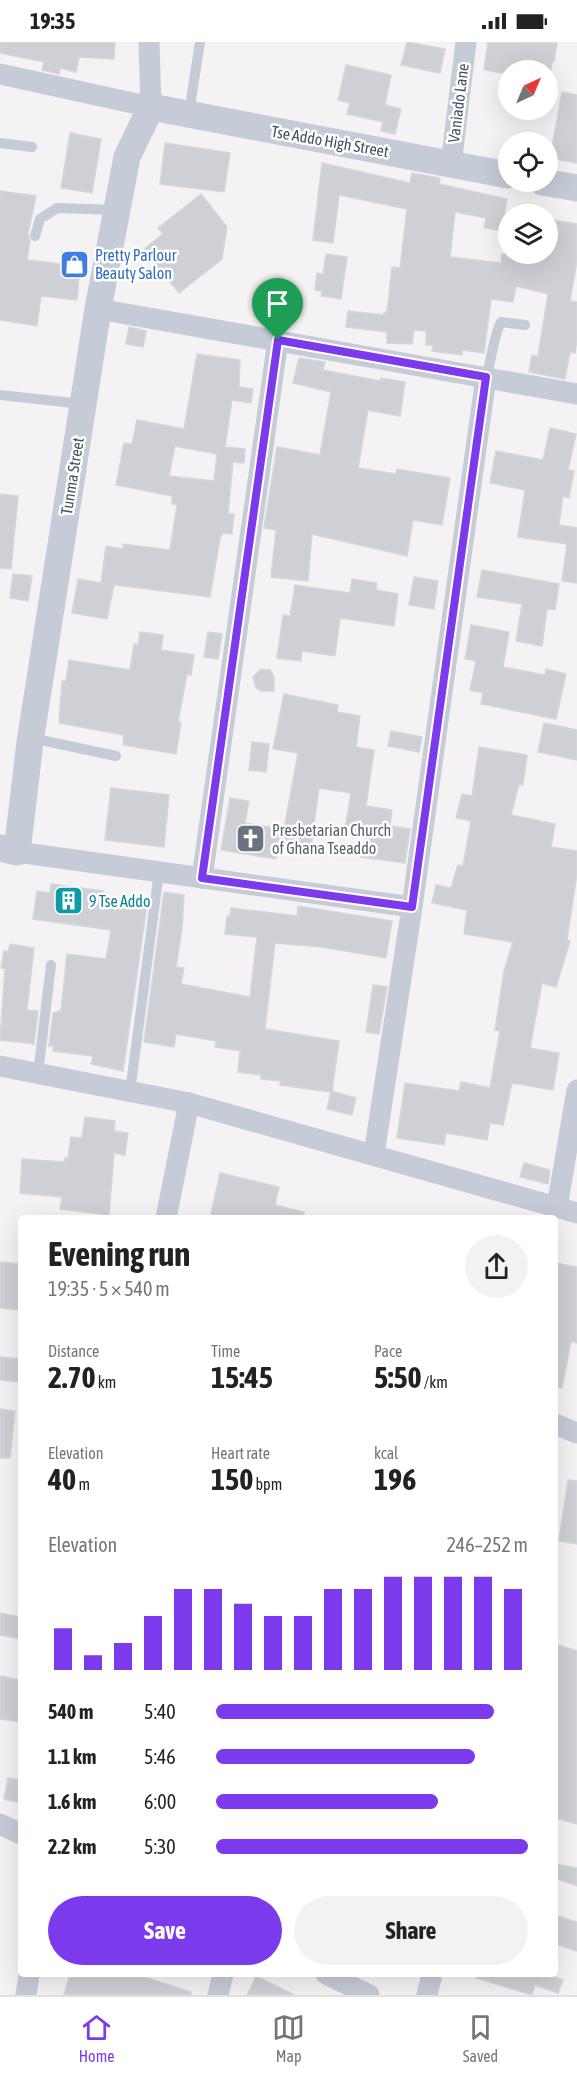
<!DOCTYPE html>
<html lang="en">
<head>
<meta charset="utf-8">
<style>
  :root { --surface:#fff; --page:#f2f2f2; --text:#222; --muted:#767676; --line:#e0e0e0; --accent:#7c3aed }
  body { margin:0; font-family:"Asap Condensed",sans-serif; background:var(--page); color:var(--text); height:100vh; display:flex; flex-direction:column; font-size:22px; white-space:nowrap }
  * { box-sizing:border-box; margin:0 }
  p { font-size:20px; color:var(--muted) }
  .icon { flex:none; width:33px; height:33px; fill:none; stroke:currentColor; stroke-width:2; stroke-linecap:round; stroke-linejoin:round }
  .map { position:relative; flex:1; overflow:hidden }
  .drawer { position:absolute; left:18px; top:1173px; width:540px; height:762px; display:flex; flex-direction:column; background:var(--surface); border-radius:6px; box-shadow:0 6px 24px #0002 }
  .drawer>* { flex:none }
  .needle { width:39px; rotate:44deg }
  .tools { position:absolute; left:498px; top:18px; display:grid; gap:12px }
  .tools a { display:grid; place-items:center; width:60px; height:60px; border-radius:50%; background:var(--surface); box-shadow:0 6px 24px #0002; font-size:30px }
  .pin { position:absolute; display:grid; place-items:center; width:51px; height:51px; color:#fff; margin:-62px -26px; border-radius:50% 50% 50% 0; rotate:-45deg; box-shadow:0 0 6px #0007 }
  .pin .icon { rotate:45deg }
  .round { display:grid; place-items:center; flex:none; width:63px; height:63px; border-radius:32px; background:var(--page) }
  .head { display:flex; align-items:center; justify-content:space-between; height:102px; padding:0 30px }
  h1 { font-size:33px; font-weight:700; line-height:45px }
  .metrics { display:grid; grid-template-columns:repeat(3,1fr); gap:9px; height:102px; padding:6px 30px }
  .metrics div { display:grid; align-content:center }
  .metrics b { font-size:30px; font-weight:700 }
  .metrics small { font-size:16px; font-weight:400 }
  .metrics p { font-size:16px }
  .chart { height:168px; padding:12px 30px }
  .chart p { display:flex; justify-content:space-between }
  .chart svg { width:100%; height:108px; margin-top:6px; stroke:var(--accent); stroke-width:6 }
  .action { display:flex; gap:12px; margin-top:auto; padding:12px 30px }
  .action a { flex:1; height:69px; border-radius:36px; background:var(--accent); color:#fff; font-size:24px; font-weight:700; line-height:69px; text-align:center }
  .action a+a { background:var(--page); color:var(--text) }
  ul { padding:0 30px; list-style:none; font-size:20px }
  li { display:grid; grid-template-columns:96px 72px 1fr; align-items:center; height:45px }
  li i { height:15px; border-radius:8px; background:var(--accent) }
  .status { display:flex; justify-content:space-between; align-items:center; height:42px; padding:0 30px; background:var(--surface); direction:ltr }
  .status svg { height:16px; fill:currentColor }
  .dock { display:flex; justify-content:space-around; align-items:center; height:84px; border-top:2px solid var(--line); background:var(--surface); font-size:16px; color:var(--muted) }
  .dock a { display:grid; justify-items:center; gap:3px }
  .dock .current { color:var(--accent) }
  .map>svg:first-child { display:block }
</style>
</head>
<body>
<div class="status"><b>19:35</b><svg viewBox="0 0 49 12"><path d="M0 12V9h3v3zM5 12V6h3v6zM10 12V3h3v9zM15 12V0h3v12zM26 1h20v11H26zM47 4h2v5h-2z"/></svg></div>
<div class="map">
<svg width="577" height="1953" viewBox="0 0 577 1953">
  <rect width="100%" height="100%" fill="#f4f2f2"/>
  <g fill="#ced0d6" stroke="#d6d6dd" stroke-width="1.5" fill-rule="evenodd">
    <polygon points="0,0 115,0 114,17 79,15 76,30 60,26 59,32 42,28 44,20 0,11"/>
    <polygon points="407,0 445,7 440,31 401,23"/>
    <polygon points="488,0 557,1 554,20 552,20 551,28 508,28 508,32 484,28"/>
    <polygon points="346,23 391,33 385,63 401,67 395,92 381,89 383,80 347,72 350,61 338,58"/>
    <polygon points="562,50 577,53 577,121 550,116"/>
    <polygon points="70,91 101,97 92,151 61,146"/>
    <polygon points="165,101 230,111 224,150 160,142"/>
    <polygon points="322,121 410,141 412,131 440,136 439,142 507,157 502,189 484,186 486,176 455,170 450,215 501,221 502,212 548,212 548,177 577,182 577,219 570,259 577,260 577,297 575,311 570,310 565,337 529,330 532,313 538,314 548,252 516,244 513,260 491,257 484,311 462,308 462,313 432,309 433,303 426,303 426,289 414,288 412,302 387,301 387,290 346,285 348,269 384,273 384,270 387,270 392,225 400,226 407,167 339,153 333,201 313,198"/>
    <polygon points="0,149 36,154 28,192 30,199 27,218 61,222 62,210 81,213 77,258 41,254 37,284 0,278"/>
    <polygon points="201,152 227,185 222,217 179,251 144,207 163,192 158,186"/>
    <polygon points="326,212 347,215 341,257 321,254 322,249 315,248 317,231 323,232"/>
    <polygon points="129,285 146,289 143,305 126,302"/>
    <path d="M197,312L240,318L239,345L253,347L251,361L232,358L225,405L245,407L244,421L233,420L228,472H234L232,492L223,491L220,496L210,555L101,541L106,504L123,507V502L170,508L177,463L172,462V454L116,443L124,401L132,402L137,378L184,387ZM175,404L217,412L214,439L169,434Z"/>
    <polygon points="299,316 325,320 323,328 380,339 381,336 405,340 400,374 368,368 358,426 396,432 397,427 450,436 442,483 413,478 407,514 312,492 308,539 271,535 276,488 264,486 277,405 320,413 331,350 293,341"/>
    <polygon points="550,386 576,392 568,428 574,429 569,456 563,454 559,483 577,486 577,541 562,539 567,502 518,495 525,448 490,441 496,409 543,418"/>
    <polygon points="0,452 18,454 11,527 0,526"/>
    <polygon points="482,528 559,542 555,568 547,567 542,604 516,599 522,562 477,555"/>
    <polygon points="13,532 32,534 28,559 10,556"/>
    <polygon points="414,535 438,539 434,567 409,563"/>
    <polygon points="78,537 114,543 107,577 72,571"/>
    <polygon points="352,537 377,541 376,548 398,552 394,584 340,576 335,614 302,609 301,619 277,616 283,573 290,574 295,543 350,551"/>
    <polygon points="471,583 509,590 503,625 545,633 546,627 566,632 556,677 481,662 483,651 470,648 476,619 465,617"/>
    <polygon points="140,590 163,593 161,608 194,613 191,633 187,632 178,680 181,680 176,712 123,703 124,693 59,681 62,639 66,639 69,618 130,628 134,602 138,603"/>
    <polygon points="208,590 222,592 218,617 204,615"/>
    <polygon points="261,627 270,628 274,635 274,649 261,649 256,646 253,635"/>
    <polygon points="284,652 338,663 337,670 360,674 356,705 374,708 366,764 392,768 390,784 410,787 405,821 361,815 365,796 344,793 351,751 319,746 311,804 306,804 305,811 278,807 276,817 221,808 230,756 249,759 245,781 284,787 298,711 273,707"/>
    <polygon points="544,681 577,688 577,718 538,710"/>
    <polygon points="391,689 422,695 419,710 388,704"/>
    <polygon points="252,700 269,702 266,730 249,728"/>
    <polygon points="479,705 527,713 523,743 519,742 511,773 555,782 551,805 577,809 577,831 567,898 570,899 556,945 542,941 530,1006 559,1011 553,1048 512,1041 503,1083 490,1081 487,1098 446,1091 444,1103 397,1096 405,1041 459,1049 461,1040 490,1046 500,989 495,988 504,929 513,900 464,892 467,868 432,861 436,843 451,846 458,823 463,824 471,779 456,776 462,752 472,754"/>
    <polygon points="111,746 169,753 164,805 105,798"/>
    <polygon points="51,842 103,849 102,856 147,863 123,1029 91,1022 93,1014 53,1009 54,1004 49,1004 53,971 61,969 67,912 106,917 111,888 33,877 37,849 50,851"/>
    <polygon points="164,850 184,853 182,887 176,925 184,926 181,942 250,955 257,895 225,892 227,874 230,874 231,866 297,874 298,864 392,879 386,916 322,905 275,901 265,987 339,999 332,1049 356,1056 352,1073 327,1067 331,1050 280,1043 281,1039 261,1037 261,1033 238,1030 240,1009 215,1005 216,999 176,992 174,1005 144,1000"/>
    <polygon points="10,902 34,906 27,968 38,969 34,1002 0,998 5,927 1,926 4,909 8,910"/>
    <polygon points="373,943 387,945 379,992 366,990"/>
    <polygon points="85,1075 115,1079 114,1089 128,1091 125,1113 114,1111 109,1173 60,1167 62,1155 20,1151 22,1117 64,1120 65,1116 68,1116 71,1095 82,1096"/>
    <polygon points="524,1121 550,1128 548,1142 520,1135"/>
    <polygon points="220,1131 279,1145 275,1163 304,1170 304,1176 210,1176"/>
    <polygon points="0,1220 21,1222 21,1268 0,1266"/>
    <polygon points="555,1221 577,1225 577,1301 571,1299 562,1346 555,1345"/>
    <polygon points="0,1315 21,1317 20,1340 0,1338"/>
    <polygon points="0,1367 15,1369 10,1416 0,1416"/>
    <polygon points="568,1438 577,1439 577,1502 559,1499"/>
    <polygon points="0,1571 21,1575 21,1597 0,1593"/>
    <polygon points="555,1602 577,1609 577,1782 555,1776"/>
    <polygon points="0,1634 21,1638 21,1680 0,1677"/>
    <polygon points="8,1736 21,1738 21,1761 4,1757"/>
    <polygon points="555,1822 577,1826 577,1844 555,1836"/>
    <polygon points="555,1873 577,1880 577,1909 555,1902"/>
    <polygon points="70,1932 135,1932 191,1950 191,1953 64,1953"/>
    <polygon points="476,1932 547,1932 563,1938 558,1951 535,1943 532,1953 476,1936"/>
    <polygon points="256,1934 294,1953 247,1953"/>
  </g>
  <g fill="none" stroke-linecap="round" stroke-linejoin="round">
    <g stroke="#c5cbd7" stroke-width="10">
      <polyline points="189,71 200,0"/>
      <polyline points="0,101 32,105"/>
      <polyline points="35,194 40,177 57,166 117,168"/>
      <path d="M486,335C492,317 493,295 501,280L525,283"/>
      <polyline points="0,353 83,362"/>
      <polyline points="31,696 116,714"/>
      <polyline points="38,1032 51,923"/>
      <polyline points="130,1050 159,830"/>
    </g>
    <g stroke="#c5cbd7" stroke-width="21">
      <polyline points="0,32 151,65 149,0"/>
      <polyline points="451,123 466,0"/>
      <polyline points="98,267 577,352"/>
      <polyline points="17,810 412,865"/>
      <polyline points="202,836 278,298"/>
      <polyline points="0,1024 189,1061 577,1171"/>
      <polyline points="374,1112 412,865 486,335"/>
      <polyline points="557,1165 577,1048"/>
      <polyline points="166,1176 189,1061"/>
      <polyline points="555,1382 577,1391"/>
      <polyline points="0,1782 21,1792"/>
      <polyline points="326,1932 369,1953"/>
      <polyline points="26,1953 29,1932"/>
      <polyline points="218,1953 223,1932"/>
      <polyline points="427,1953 432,1932"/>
    </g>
    <g stroke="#c5cbd7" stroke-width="27">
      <polyline points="542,140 577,146"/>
      <polyline points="0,806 17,810 30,700 98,267 127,115 151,65 508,133"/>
    </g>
  </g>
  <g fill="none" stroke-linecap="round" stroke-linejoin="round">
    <defs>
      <polygon id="route" points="278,298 486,335 412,865 202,836"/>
    </defs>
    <use href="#route" stroke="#fff" stroke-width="12"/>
    <use href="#route" stroke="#7c3aed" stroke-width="8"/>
  </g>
  <defs>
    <symbol id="shop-square" viewBox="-11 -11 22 22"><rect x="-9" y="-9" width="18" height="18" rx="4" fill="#3f7fe0" stroke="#fff"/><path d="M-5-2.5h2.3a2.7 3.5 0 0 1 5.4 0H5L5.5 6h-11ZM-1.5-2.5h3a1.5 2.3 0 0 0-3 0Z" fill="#fff"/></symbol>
    <symbol id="church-square" viewBox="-11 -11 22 22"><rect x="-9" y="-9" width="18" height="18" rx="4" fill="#6b7280" stroke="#fff"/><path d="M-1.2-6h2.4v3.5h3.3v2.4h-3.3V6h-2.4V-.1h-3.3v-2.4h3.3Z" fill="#fff"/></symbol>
    <symbol id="building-square" viewBox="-11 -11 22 22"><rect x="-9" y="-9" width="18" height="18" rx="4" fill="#0f9aa8" stroke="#fff"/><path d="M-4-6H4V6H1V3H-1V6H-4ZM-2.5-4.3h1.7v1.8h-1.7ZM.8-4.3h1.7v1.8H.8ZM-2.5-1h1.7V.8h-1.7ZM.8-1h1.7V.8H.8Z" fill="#fff"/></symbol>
  </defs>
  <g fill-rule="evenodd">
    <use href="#shop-square" x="58" y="206" width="33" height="33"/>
    <use href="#church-square" x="234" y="780" width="33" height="33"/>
    <use href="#building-square" x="52" y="842" width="33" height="33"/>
  </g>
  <g text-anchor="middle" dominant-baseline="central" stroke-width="5" stroke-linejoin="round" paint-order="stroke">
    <g font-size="16" fill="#485061" stroke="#fff">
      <text transform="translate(458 61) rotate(-83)">Vaniado Lane</text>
      <text transform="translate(330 99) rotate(10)">Tse Addo High Street</text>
      <text transform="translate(72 434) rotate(-81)">Tunma Street</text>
    </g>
    <g font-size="16" fill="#366cbe" stroke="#fff" text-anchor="start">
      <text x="95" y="213">Pretty Parlour<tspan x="95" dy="18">Beauty Salon</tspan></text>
    </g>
    <g font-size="16" fill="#5b616d" stroke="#fff" text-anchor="start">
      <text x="272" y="788">Presbetarian Church<tspan x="272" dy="18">of Ghana Tseaddo</tspan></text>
    </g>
    <g font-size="16" fill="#0d838f" stroke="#fff" text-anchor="start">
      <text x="89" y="859">9 Tse Addo</text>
    </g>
  </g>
</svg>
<div class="tools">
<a><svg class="needle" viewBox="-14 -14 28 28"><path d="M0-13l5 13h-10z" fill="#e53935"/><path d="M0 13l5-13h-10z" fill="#767676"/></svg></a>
<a><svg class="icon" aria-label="locate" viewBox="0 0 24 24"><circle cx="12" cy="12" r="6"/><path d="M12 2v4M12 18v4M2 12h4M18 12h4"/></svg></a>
<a><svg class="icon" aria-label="layers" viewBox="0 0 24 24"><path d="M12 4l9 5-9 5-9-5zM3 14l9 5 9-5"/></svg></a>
</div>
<div class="pin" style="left:278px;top:298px;background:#1e9e55"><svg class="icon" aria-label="arrive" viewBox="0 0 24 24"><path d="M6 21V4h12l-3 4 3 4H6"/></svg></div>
<section class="drawer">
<div class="head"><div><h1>Evening run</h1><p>19:35 · 5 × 540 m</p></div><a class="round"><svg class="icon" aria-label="share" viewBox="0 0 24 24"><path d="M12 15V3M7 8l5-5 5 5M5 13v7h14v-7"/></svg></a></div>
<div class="metrics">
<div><p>Distance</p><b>2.70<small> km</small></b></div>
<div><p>Time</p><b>15:45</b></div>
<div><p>Pace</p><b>5:50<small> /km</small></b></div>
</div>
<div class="metrics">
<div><p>Elevation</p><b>40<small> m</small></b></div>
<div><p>Heart rate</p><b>150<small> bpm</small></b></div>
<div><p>kcal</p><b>196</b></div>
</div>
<div class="chart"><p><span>Elevation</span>246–252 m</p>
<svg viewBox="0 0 160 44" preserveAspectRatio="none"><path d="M5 44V27M15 44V38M25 44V33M35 44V22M45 44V11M55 44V11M65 44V17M75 44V22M85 44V22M95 44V11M105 44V11M115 44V6M125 44V6M135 44V6M145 44V6M155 44V11"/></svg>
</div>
<ul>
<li><b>540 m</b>5:40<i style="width:89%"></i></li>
<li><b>1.1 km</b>5:46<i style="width:83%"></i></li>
<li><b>1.6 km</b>6:00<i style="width:71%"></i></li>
<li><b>2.2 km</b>5:30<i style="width:100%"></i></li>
</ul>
<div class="action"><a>Save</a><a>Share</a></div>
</section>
</div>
<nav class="dock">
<a class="current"><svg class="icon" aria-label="home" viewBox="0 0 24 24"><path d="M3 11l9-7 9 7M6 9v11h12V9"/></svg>Home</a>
<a><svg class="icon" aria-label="map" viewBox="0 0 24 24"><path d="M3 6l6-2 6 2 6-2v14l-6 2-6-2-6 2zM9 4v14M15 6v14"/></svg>Map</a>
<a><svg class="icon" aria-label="saved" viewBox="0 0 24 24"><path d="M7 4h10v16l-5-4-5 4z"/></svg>Saved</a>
</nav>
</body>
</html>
